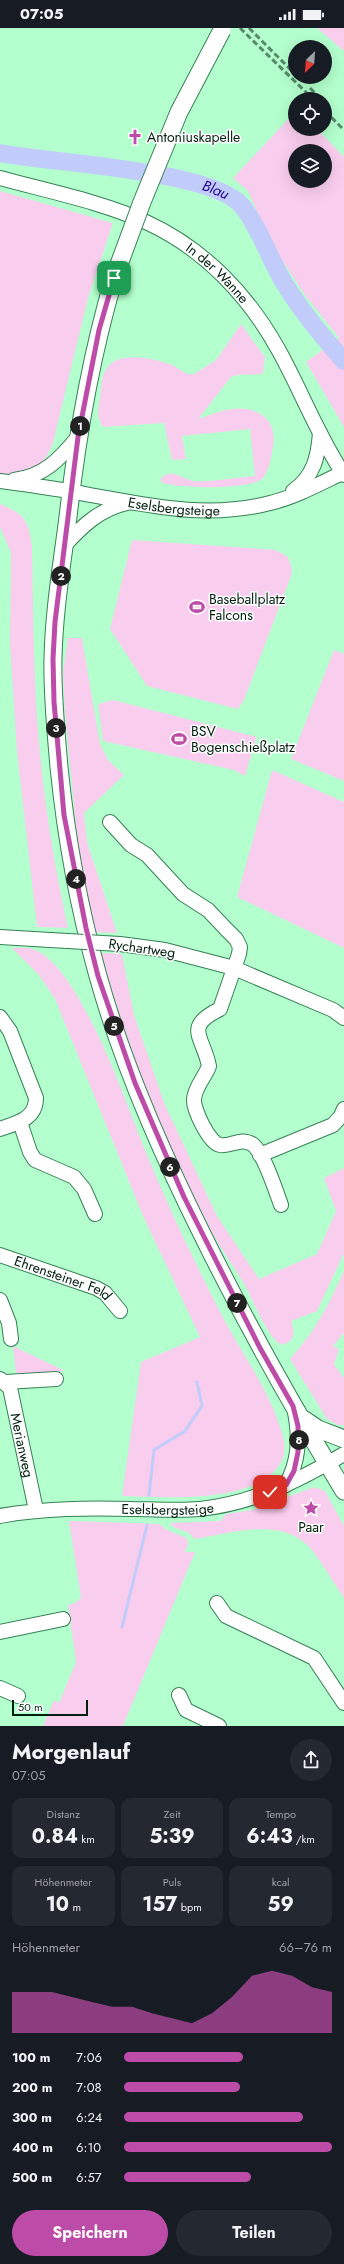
<!DOCTYPE html>
<html lang="de">
<head>
<meta charset="utf-8">
<style>
  :root { --surface:#171b24; --page:#242831; --text:#f1f3f6; --muted:#9ea1a6; --accent:#bd4ca8 }
  body { margin:0; font-family:Jost,sans-serif; background:var(--page); color:var(--text); height:100vh; display:flex; flex-direction:column; font-size:15px; white-space:nowrap }
  * { box-sizing:border-box; margin:0 }
  p { font-size:13px; color:var(--muted) }
  .icon { flex:none; width:22px; height:22px; fill:none; stroke:currentColor; stroke-width:2; stroke-linecap:round; stroke-linejoin:round }
  .map { position:relative; height:1698px; overflow:hidden }
  .sheet { display:flex; flex-direction:column; background:var(--surface); flex:1 }
  .sheet>* { flex:none }
  .needle { width:26px; rotate:205deg }
  .controls { position:absolute; left:288px; top:12px; display:grid; gap:8px }
  .controls a { display:grid; place-items:center; width:44px; height:44px; border-radius:50%; background:var(--surface); box-shadow:0 4px 16px #0002; font-size:20px }
  .scale { position:absolute; left:12px; bottom:10px; width:76px; box-sizing:border-box; padding-left:4px; border:2px solid #011f0e; border-top:0; font-size:11px; line-height:14px; white-space:nowrap; color:#011f0e; -webkit-text-stroke:3px #fff; paint-order:stroke }
  .pin { position:absolute; display:grid; place-items:center; width:34px; height:34px; color:#fff; margin:-17px; border-radius:8px; box-shadow:0 2px 6px #0006 }
  .km { position:absolute; width:20px; height:20px; margin:-10px; border-radius:50%; background:#222; color:#fff; font-size:11px; line-height:20px; text-align:center }
  .round { display:grid; place-items:center; flex:none; width:42px; height:42px; border-radius:21px; background:var(--page) }
  .head { display:flex; align-items:center; justify-content:space-between; height:68px; padding:0 12px }
  h1 { font-size:22px; font-weight:700; line-height:30px }
  .stats { display:grid; grid-template-columns:repeat(3,1fr); gap:6px; height:68px; padding:4px 12px }
  .stats div { display:grid; align-content:center; border-radius:10px; background:var(--page); text-align:center }
  .stats b { font-size:20px; font-weight:700 }
  .stats small { font-size:11px; font-weight:400 }
  .stats p { font-size:11px }
  .chart { height:112px; padding:8px 12px }
  .chart p { display:flex; justify-content:space-between }
  .chart svg { width:100%; height:72px; margin-top:4px; fill:var(--accent); opacity:.7 }
  .cta { display:flex; gap:8px; margin-top:auto; padding:8px 12px }
  .cta a { flex:1; height:46px; border-radius:24px; background:var(--accent); color:#fff; font-size:16px; font-weight:700; line-height:46px; text-align:center }
  .cta a+a { background:var(--page); color:var(--text) }
  ul { padding:0 12px; list-style:none; font-size:13px }
  li { display:grid; grid-template-columns:64px 48px 1fr; align-items:center; height:30px }
  li i { height:10px; border-radius:5px; background:var(--accent) }
  .status { display:flex; justify-content:space-between; align-items:center; height:28px; padding:0 20px; background:var(--surface); direction:ltr }
  .status svg { height:11px; fill:currentColor }
  .map>svg:first-child { display:block }
</style>
</head>
<body>
<div class="status"><b>07:05</b><svg viewBox="0 0 49 12"><path d="M0 12V9h3v3zM5 12V6h3v6zM10 12V3h3v9zM15 12V0h3v12zM26 1h20v11H26zM47 4h2v5h-2z"/></svg></div>
<div class="map">
<svg width="344" height="1698" viewBox="0 0 344 1698">
  <rect width="100%" height="100%" fill="#b3ffcd"/>
  <g fill="#f9cdee" fill-rule="evenodd">
    <polygon points="317,0 344,0 344,23"/>
    <path d="M295,84V101H317L344,129V399L306,334L339,310L305,267L272,217L248,163L233,150ZM295,123H325V153H295Z"/>
    <path d="M0,163L113,195L88,270L53,415C40,445 32,446 0,446Z"/>
    <path d="M241,296L265,329L263,345C253,349 242,344 231,349L198,391C209,388 220,382 233,381C258,378 278,392 273,418C271,429 270,441 263,450C252,462 176,461 161,454V450C172,440 182,451 193,453C204,455 241,449 255,448L250,401L182,408L186,431L172,432L164,395L103,399C96,389 98,382 100,370C101,361 101,348 107,340C119,322 155,331 172,337C179,340 186,348 194,346L216,332Z"/>
    <path d="M0,476C25,486 29,493 32,519C33,563 33,607 35,650C38,734 50,818 68,900L37,899L17,724L10,615L11,525L0,499Z"/>
    <polygon points="132,512 276,522 288,529 292,541 291,548 244,672 238,681 147,658 110,601"/>
    <polygon points="68,610 82,610 100,716 108,732 124,747 84,785 87,814 117,905 95,904 78,820 65,685 63,645"/>
    <polygon points="334,622 344,626 344,753 291,731"/>
    <polygon points="113,672 257,709 245,748 234,742 103,713 98,676"/>
    <polygon points="272,742 344,774 344,920 237,869"/>
    <path d="M12,920C19,920 28,919 35,922C81,941 126,1075 145,1122C169,1180 196,1238 225,1293C243,1327 267,1359 279,1396C284,1409 288,1423 280,1436C253,1477 164,1469 122,1468L141,1334L200,1309L143,1188L55,971L39,947Z"/>
    <path d="M101,925L122,926L134,987L165,1077L217,1188L259,1251L317,1226L336,1183L324,1150L344,1140V1225L317,1283L291,1293C295,1304 296,1313 282,1317C269,1312 253,1273 246,1259C234,1238 219,1219 208,1197C162,1111 127,1019 101,925Z"/>
    <path d="M344,1243V1305L333,1318L339,1321L334,1336L344,1350V1397H338L327,1391L290,1331C316,1302 328,1278 344,1243Z"/>
    <polygon points="13,1318 65,1343 16,1346"/>
    <path d="M314,1459L325,1463L344,1498V1570C333,1554 323,1536 311,1521C282,1487 231,1506 194,1511C189,1500 175,1504 170,1495L220,1493L226,1486L252,1482Z"/>
    <polygon points="69,1493 160,1496 165,1501 187,1510 188,1517 185,1524 195,1524 123,1698 43,1698 54,1672 59,1675 76,1634 68,1577 75,1575 81,1570"/>
  </g>
  <g fill="none" stroke-linecap="round" stroke-linejoin="round">
    <g stroke="#c2ccfb" stroke-width="3">
      <polyline points="149,1467 154,1422 185,1403 202,1378 197,1354"/>
      <polyline points="122,1599 147,1497"/>
    </g>
    <path stroke="#c2ccfb" stroke-width="18" id="s1" d="M0,125C50,135 215,142 243,179C258,198 267,224 279,246C296,277 320,306 344,333"/>
    <defs>
      <g id="minor">
        <path id="s2" d="M0,150C47,163 103,174 148,195C204,221 248,267 278,321C301,362 318,408 344,447"/>
        <path d="M14,452C44,448 59,432 78,409"/>
        <path id="s3" d="M0,453C30,457 60,461 90,467C151,478 209,491 270,475C295,469 319,456 342,445"/>
        <path d="M293,463C314,448 318,429 320,405"/>
        <path d="M64,518C82,498 100,481 127,475"/>
        <path d="M110,794L131,817L147,827L183,866L208,882L226,901L236,911L240,919L239,926L220,981C183,999 203,1008 209,1038C205,1049 195,1059 194,1071C193,1081 209,1115 220,1117C231,1119 240,1109 252,1116C263,1123 276,1163 281,1177"/>
        <polyline points="0,909 50,912"/>
        <polyline points="120,916 165,922 234,940 333,982 344,990"/>
        <path d="M0,989L10,1003L36,1070C36,1091 17,1095 0,1101"/>
        <polyline points="20,1094 30,1124 35,1132 74,1149 84,1161 95,1186"/>
        <polyline points="260,1127 333,1097 341,1088 344,1081"/>
        <path id="s4" d="M0,1227L96,1260L105,1265L120,1283"/>
        <polyline points="0,1272 9,1295 11,1311"/>
        <path id="s5" d="M0,1351L10,1360L36,1482"/>
        <polyline points="5,1354 56,1351"/>
        <path d="M286,1457C299,1433 300,1411 295,1384"/>
        <path id="s6" d="M0,1488C44,1480 89,1480 133,1481C155,1481 178,1483 200,1481C254,1475 298,1453 344,1426"/>
        <polyline points="217,1575 226,1588 314,1630 344,1675"/>
        <polyline points="0,1604 63,1591"/>
        <polyline points="0,1660 18,1668"/>
        <polyline points="179,1667 186,1682 219,1698"/>
      </g>
      <g id="major">
        <path d="M114,250C91,328 77,408 68,489C62,536 54,583 53,630C52,666 56,703 59,739C66,809 79,880 98,948C123,1038 162,1126 204,1210C247,1297 294,1381 344,1463"/>
        <polyline points="303,1391 318,1401 344,1411"/>
      </g>
    </defs>
    <use href="#minor" stroke="#368055" stroke-width="16"/>
    <use href="#major" stroke="#368055" stroke-width="19"/>
    <use href="#minor" stroke="#fff" stroke-width="14"/>
    <use href="#major" stroke="#fff" stroke-width="17"/>
    <g stroke="#578b6a" stroke-width="3" stroke-dasharray="6 3" stroke-linecap="butt">
      <polyline points="240,0 313,71"/>
      <polyline points="249,0 293,44"/>
      <polyline points="310,60 321,71"/>
      <polyline points="325,83 344,102"/>
    </g>
    <defs>
      <polyline id="minor-bridge" points="50,912 120,916"/>
      <polyline id="major-bridge" points="114,250 142,174 179,84 222,2"/>
    </defs>
    <use href="#minor-bridge" stroke="#368055" stroke-width="16" stroke-linecap="butt"/>
    <use href="#major-bridge" stroke="#368055" stroke-width="19" stroke-linecap="butt"/>
    <use href="#minor-bridge" stroke="#fff" stroke-width="14"/>
    <use href="#major-bridge" stroke="#fff" stroke-width="17"/>
  </g>
  <g fill="none" stroke-linecap="round" stroke-linejoin="round">
    <defs>
      <polyline id="route" points="114,250 99,302 78,409 55,594 53,631 54,674 64,787 86,900 98,948 135,1055 184,1169 260,1320 293,1378 298,1398 298,1424 294,1443 286,1457 270,1464"/>
    </defs>
    <use href="#route" stroke="#fff" stroke-width="8"/>
    <use href="#route" stroke="#bd4ca8" stroke-width="5"/>
  </g>
  <defs>
    <symbol id="church-bare" viewBox="-9 -9 18 18"><path d="M-1.2-6h2.4v3.5h3.3v2.4h-3.3V6h-2.4V-.1h-3.3v-2.4h3.3Z" fill="#bd4ca8" stroke="#fff" stroke-width="2.5" paint-order="stroke"/></symbol>
    <symbol id="stadium-bare" viewBox="-9 -9 18 18"><path d="M0-5a6.5 5 0 1 0 0 10a6.5 5 0 1 0 0-10ZM-3.5-1.8h7v3.6h-7Z" fill="#bd4ca8" stroke="#fff" stroke-width="2.5" paint-order="stroke"/></symbol>
    <symbol id="sight-bare" viewBox="-9 -9 18 18"><path d="M0-6L1.8-2.2L6-1.7L2.9 1.2L3.7 5.4L0 3.3L-3.7 5.4L-2.9 1.2L-6-1.7L-1.8-2.2Z" fill="#bd4ca8" stroke="#fff" stroke-width="2.5" paint-order="stroke"/></symbol>
  </defs>
  <g fill-rule="evenodd">
    <use href="#church-bare" x="124" y="98" width="22" height="22"/>
    <use href="#stadium-bare" x="186" y="568" width="22" height="22"/>
    <use href="#stadium-bare" x="168" y="700" width="22" height="22"/>
    <use href="#sight-bare" x="300" y="1469" width="22" height="22"/>
  </g>
  <g text-anchor="middle" dominant-baseline="central" stroke-width="3" stroke-linejoin="round" paint-order="stroke">
    <g font-size="14" fill="#011f0e" stroke="#fff" text-anchor="start">
      <text x="147" y="109">Antoniuskapelle</text>
      <text x="209" y="571">Baseballplatz<tspan x="209" dy="16">Falcons</tspan></text>
      <text x="191" y="703">BSV<tspan x="191" dy="16">Bogenschießplatz</tspan></text>
      <text x="311" y="1499" text-anchor="middle">Paar</text>
    </g>
    <g font-size="14" fill="#011f0e" stroke="#fff">
      <text stroke="none"><textPath href="#s2" startOffset="241">In der Wanne</textPath></text>
      <text stroke="none"><textPath href="#s3" startOffset="176">Eselsbergsteige</textPath></text>
      <text transform="translate(142 920) rotate(8)">Rychartweg</text>
      <text stroke="none"><textPath href="#s4" startOffset="67">Ehrensteiner Feld</textPath></text>
      <text stroke="none"><textPath href="#s5" startOffset="72">Merianweg</textPath></text>
      <text stroke="none"><textPath href="#s6" startOffset="168">Eselsbergsteige</textPath></text>
    </g>
    <g font-size="15" font-style="italic" fill="#230291" stroke="#fff">
      <text stroke="none"><textPath href="#s1" startOffset="219">Blau</textPath></text>
    </g>
  </g>
</svg>
<div class="controls">
<a><svg class="needle" viewBox="-14 -14 28 28"><path d="M0-13l5 13h-10z" fill="#e53935"/><path d="M0 13l5-13h-10z" fill="#9ea1a6"/></svg></a>
<a><svg class="icon" aria-label="locate" viewBox="0 0 24 24"><circle cx="12" cy="12" r="6"/><path d="M12 2v4M12 18v4M2 12h4M18 12h4"/></svg></a>
<a><svg class="icon" aria-label="layers" viewBox="0 0 24 24"><path d="M12 4l9 5-9 5-9-5zM3 14l9 5 9-5"/></svg></a>
</div>
<div class="scale">50 m</div>
<div class="pin" style="left:114px;top:250px;background:#1e9e55"><svg class="icon" aria-label="arrive" viewBox="0 0 24 24"><path d="M6 21V4h12l-3 4 3 4H6"/></svg></div>
<div class="pin" style="left:270px;top:1464px;background:#d93025"><svg class="icon" aria-label="check" viewBox="0 0 24 24"><path d="M5 12l5 5 9-10"/></svg></div>
<b class="km" style="left:80px;top:398px">1</b>
<b class="km" style="left:61px;top:548px">2</b>
<b class="km" style="left:56px;top:700px">3</b>
<b class="km" style="left:76px;top:851px">4</b>
<b class="km" style="left:114px;top:998px">5</b>
<b class="km" style="left:170px;top:1139px">6</b>
<b class="km" style="left:237px;top:1275px">7</b>
<b class="km" style="left:299px;top:1412px">8</b>
</div>
<section class="sheet">
<div class="head"><div><h1>Morgenlauf</h1><p>07:05</p></div><a class="round"><svg class="icon" aria-label="share" viewBox="0 0 24 24"><path d="M12 15V3M7 8l5-5 5 5M5 13v7h14v-7"/></svg></a></div>
<div class="stats">
<div><p>Distanz</p><b>0.84<small> km</small></b></div>
<div><p>Zeit</p><b>5:39</b></div>
<div><p>Tempo</p><b>6:43<small> /km</small></b></div>
</div>
<div class="stats">
<div><p>Höhenmeter</p><b>10<small> m</small></b></div>
<div><p>Puls</p><b>157<small> bpm</small></b></div>
<div><p>kcal</p><b>59</b></div>
</div>
<div class="chart"><p><span>Höhenmeter</span>66–76 m</p>
<svg viewBox="0 0 160 44" preserveAspectRatio="none"><path d="M0 44V19L10 19L20 19L30 22L40 25L50 28L60 28L70 32L80 35L90 38L100 32L110 22L120 9L130 6L140 9L150 16L160 19V44z"/></svg>
</div>
<ul>
<li><b>100 m</b>7:06<i style="width:57%"></i></li>
<li><b>200 m</b>7:08<i style="width:56%"></i></li>
<li><b>300 m</b>6:24<i style="width:86%"></i></li>
<li><b>400 m</b>6:10<i style="width:100%"></i></li>
<li><b>500 m</b>6:57<i style="width:61%"></i></li>
</ul>
<div class="cta"><a>Speichern</a><a>Teilen</a></div>
</section>
</body>
</html>
